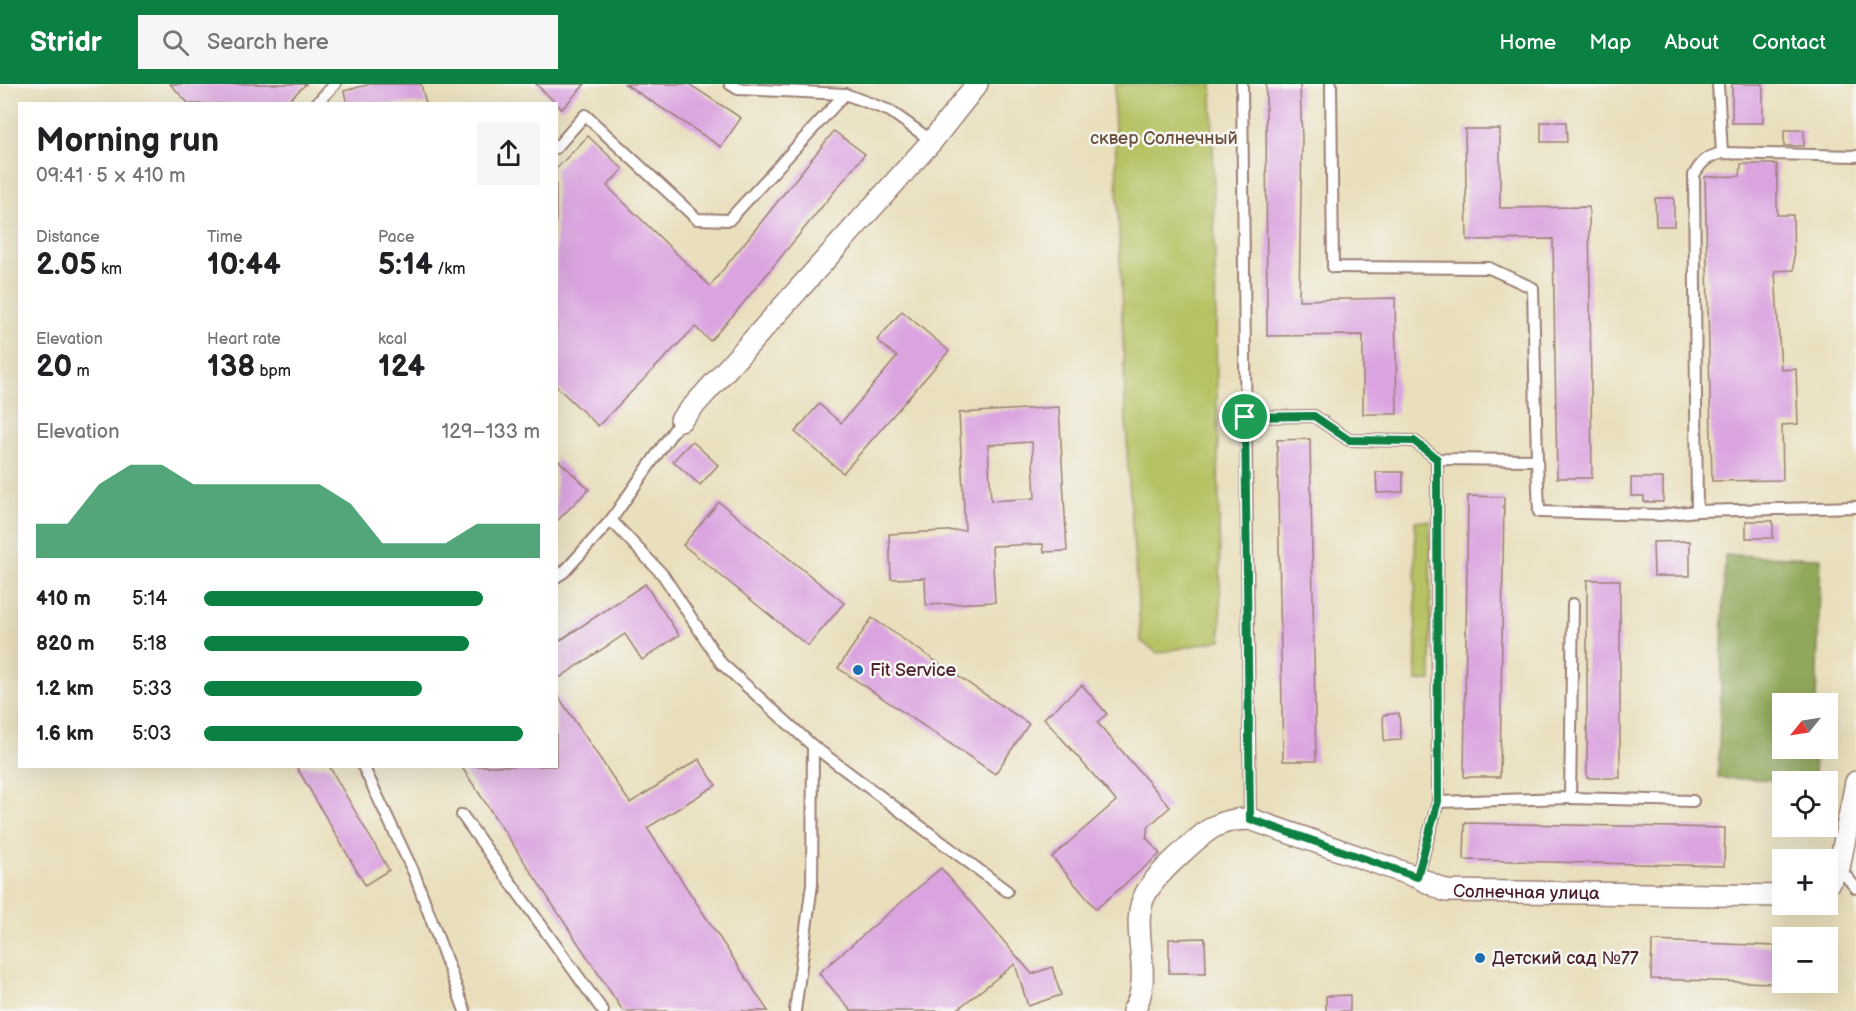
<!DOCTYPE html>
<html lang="en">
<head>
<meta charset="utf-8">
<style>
  :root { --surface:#fff; --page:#f6f6f6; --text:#202124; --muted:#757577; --accent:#0b8043 }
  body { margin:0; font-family:"Balsamiq Sans",sans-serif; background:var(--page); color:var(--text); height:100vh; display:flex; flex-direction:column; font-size:22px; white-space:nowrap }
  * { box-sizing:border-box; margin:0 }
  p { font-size:20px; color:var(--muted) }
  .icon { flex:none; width:33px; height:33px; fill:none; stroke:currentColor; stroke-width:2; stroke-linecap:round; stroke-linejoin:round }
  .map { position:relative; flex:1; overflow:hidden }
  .sheet { position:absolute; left:18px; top:18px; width:540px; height:666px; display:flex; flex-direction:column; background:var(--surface); border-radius:0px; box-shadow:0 6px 24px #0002 }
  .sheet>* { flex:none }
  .needle { width:39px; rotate:240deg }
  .controls { position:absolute; left:1772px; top:609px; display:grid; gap:12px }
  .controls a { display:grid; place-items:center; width:66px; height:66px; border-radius:0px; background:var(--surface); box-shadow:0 6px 24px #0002; font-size:30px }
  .pin { position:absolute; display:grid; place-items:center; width:51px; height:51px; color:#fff; margin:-26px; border:3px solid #fff; border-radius:50%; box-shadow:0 2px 6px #0007 }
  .round { display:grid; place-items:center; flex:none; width:63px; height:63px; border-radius:0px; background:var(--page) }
  .overview { display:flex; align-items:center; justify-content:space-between; height:102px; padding:0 18px }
  h1 { font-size:33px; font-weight:800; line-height:45px }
  .metrics { display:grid; grid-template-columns:repeat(3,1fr); gap:9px; height:102px; padding:6px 18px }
  .metrics div { display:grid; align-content:center }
  .metrics b { font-size:30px; font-weight:800 }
  .metrics small { font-size:16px; font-weight:400 }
  .metrics p { font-size:16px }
  .chart { height:168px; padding:12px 18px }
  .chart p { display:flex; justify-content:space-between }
  .chart svg { width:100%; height:108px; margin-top:6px; fill:var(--accent); opacity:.7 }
  ul { padding:0 18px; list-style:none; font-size:20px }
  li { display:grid; grid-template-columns:96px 72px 1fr; align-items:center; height:45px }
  li i { height:15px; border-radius:8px; background:var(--accent) }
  header { display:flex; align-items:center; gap:36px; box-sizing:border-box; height:84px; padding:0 30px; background:var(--accent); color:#fff }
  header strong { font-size:28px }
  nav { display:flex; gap:33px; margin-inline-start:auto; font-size:21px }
  .search { width:420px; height:54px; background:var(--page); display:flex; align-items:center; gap:15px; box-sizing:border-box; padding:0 21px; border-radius:0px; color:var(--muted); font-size:22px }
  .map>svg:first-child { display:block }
</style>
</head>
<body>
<header>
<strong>Stridr</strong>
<div class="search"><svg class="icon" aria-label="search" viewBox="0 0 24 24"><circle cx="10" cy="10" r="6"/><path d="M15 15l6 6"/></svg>Search here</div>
<nav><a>Home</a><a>Map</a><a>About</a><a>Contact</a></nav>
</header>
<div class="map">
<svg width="1856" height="927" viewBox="0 0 1856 927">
  <rect width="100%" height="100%" fill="#f6f6f2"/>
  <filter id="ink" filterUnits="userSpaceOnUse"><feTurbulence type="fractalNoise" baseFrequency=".0167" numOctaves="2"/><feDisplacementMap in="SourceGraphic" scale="12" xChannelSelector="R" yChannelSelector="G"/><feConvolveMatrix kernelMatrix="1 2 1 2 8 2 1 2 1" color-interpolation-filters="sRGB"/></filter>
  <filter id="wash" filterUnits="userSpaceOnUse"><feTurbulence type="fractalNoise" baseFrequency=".008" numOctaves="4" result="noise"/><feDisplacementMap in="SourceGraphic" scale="24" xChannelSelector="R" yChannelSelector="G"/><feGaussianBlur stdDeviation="1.35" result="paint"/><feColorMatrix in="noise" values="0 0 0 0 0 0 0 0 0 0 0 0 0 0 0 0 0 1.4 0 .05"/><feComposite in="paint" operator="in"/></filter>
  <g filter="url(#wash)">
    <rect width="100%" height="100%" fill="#e9dfbc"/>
    <g fill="#b6c264" stroke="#807048" stroke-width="1.5">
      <polygon points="1115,0 1212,0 1221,556 1158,569 1141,557 1128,385 1114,22"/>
      <polygon points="1415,437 1430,437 1431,597 1416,597"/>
    </g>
    <polygon fill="#90a85a" stroke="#6d6442" stroke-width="1.5" points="1725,471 1821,474 1816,619 1782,620 1782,664 1815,665 1814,697 1718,694"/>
    <g id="blocks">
      <g fill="#dba4e0" fill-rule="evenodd">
        <polygon points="170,0 306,0 285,20 189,20"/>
        <polygon points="370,0 421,0 426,20 347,20 344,7"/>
        <polygon points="536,0 585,0 562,25"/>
        <polygon points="625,0 689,0 741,34 721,63"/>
        <polygon points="1266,0 1300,0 1302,56 1299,216 1395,214 1397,330 1363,330 1363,251 1267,252"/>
        <rect x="1732" y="0" width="31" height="39"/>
        <polygon points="1541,38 1566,38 1567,58 1541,58"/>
        <polygon points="1465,45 1500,45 1500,124 1589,123 1592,394 1557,394 1553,155 1467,156"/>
        <rect x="1784" y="46" width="20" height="16"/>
        <polygon points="834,47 865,70 736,228 710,257 695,243 598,342 556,302 556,85 588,52 623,85 607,102 710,202"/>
        <polygon points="1741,80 1777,80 1777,131 1793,131 1794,186 1775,187 1781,286 1796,285 1798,340 1782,341 1783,396 1712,397 1705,93 1740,92"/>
        <polygon points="1655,114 1674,114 1674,142 1656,142"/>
        <polygon points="902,227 949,267 843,389 795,348 819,320 841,339 897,273 877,256"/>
        <path d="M1059,323L1067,467L1044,468L1043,460L992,462L995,518L926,521L925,494L891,495L889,450L965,446L959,329ZM1032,358L1035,414L991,417L988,361Z"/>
        <polygon points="1310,355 1316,677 1283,677 1277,356"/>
        <polygon points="692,357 718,381 700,401 673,377"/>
        <polygon points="556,374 589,405 556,438"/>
        <polygon points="1376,388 1403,388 1403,408 1377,409"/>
        <polygon points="1631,394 1663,394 1663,418 1644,418 1644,412 1631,412"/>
        <polygon points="1468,412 1504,413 1500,693 1464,693"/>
        <polygon points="719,418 844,519 808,562 683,461"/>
        <rect x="1746" y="437" width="27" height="17"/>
        <polygon points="1690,457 1690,492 1654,492 1653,458"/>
        <rect x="1587" y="496" width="33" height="198"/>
        <polygon points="645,500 679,551 642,576 625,550 556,596 556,559"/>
        <polygon points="872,534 1029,640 995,690 838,584"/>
        <polygon points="1082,601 1107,630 1097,638 1170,723 1149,742 1146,753 1160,770 1096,825 1052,773 1116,717 1044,634"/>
        <polygon points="556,609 630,719 699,675 716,701 647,744 768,927 623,927 461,682 556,682"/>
        <polygon points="1399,629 1401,656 1384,657 1383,631"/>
        <polygon points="296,682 329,682 389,786 365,801"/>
        <polygon points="1465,739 1725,744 1724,782 1464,776"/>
        <polygon points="941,784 1032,890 1052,883 1061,911 1028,922 1015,880 955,927 851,927 819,889"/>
        <polygon points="1205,854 1206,889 1169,889 1169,855"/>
        <polygon points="1652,857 1775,862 1774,899 1651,895"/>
        <polygon points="1350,911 1350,927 1326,927 1326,912"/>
      </g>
    </g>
  </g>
  <g filter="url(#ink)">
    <use href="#blocks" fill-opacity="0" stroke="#9a7f74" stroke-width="1.5"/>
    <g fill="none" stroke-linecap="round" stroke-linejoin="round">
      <defs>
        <g id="service">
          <polyline points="730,0 738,5 845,10"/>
          <polyline points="1242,0 1250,735"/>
          <polyline points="1331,0 1333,183 1489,184 1533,204 1537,376"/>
          <polyline points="1718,0 1722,69"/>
          <polyline points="316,20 335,0"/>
          <polyline points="556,64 585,31 697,135 729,136 845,10 890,27 932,57"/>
          <polyline points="1245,333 1314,332 1349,356 1414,357 1437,375 1537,376 1539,428 1660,431 1697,427 1856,423"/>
          <path d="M1697,427L1694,91C1701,78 1708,72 1722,69L1856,72"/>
          <polyline points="611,436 663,491 721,579 813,662 1007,807"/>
          <polyline points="556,493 564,488 611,436 681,336"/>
          <polyline points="363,682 414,789 465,927"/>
          <polyline points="1570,714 1693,717"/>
          <polyline points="1438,718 1570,714 1573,520"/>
          <polyline points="462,731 603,927"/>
          <polyline points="1839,784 1856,804"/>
          <polyline points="1417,793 1438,718 1437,375"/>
          <polyline points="795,927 812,800 813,662"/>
        </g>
        <g id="minor">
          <polyline points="681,336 932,57 977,0"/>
          <polyline points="1827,801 1839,784 1856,698"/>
          <path id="s1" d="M1133,927C1156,893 1127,842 1146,809C1155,793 1172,778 1186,765C1208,745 1219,735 1250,735L1417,793L1446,807L1782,812"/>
        </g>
      </defs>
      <use href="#service" stroke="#9a7f74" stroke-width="14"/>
      <use href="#minor" stroke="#9a7f74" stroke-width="24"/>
      <use href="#service" stroke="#fff" stroke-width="10"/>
      <use href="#minor" stroke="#fff" stroke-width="21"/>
    </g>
  </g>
  <g fill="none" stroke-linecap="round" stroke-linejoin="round" filter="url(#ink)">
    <defs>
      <polygon id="route" points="1314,332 1349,356 1414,357 1437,375 1438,717 1417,793 1250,735 1245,333"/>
    </defs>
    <use href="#route" stroke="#fff" stroke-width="12"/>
    <use href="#route" stroke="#0b8043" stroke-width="8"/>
  </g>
  <g fill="#1f6fb2" stroke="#f6f6f2" stroke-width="2">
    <circle cx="858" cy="586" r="6"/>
    <circle cx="1480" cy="874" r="6"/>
  </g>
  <g text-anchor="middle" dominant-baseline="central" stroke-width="5" stroke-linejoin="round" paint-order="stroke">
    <g font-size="18" fill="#6a503c" stroke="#f6f6f2">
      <text x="1164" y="54">сквер Солнечный</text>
    </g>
    <g font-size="18" fill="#4a1f2b" stroke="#f6f6f2" text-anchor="start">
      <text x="870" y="586">Fit Service</text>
      <text x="1492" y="874">Детский сад №77</text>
    </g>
    <g font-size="18" fill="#4a1f2b" stroke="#f6f6f2">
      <text stroke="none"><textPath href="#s1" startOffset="543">Солнечная улица</textPath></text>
    </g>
  </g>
</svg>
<div class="controls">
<a><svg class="needle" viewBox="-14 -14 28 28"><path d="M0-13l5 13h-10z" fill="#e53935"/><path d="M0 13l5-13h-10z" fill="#757577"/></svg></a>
<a><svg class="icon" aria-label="locate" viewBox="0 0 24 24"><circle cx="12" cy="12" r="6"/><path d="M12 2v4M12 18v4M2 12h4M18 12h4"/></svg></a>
<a>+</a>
<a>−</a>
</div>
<div class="pin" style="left:1245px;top:333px;background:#1e9e55"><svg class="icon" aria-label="arrive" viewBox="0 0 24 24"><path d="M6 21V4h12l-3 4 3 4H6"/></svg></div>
<section class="sheet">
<div class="overview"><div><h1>Morning run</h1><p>09:41 · 5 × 410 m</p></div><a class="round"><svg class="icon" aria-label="share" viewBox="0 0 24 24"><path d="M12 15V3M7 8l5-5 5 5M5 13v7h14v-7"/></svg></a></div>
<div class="metrics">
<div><p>Distance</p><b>2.05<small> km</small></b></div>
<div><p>Time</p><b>10:44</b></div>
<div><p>Pace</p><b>5:14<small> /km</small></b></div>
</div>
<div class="metrics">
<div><p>Elevation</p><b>20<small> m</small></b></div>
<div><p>Heart rate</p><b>138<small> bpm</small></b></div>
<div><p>kcal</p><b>124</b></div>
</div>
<div class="chart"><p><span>Elevation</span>129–133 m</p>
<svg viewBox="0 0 160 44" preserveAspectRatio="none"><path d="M0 44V30L10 30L20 14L30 6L40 6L50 14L60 14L70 14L80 14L90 14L100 22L110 38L120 38L130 38L140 30L150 30L160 30V44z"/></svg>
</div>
<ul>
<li><b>410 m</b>5:14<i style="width:83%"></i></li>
<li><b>820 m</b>5:18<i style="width:79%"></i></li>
<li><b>1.2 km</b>5:33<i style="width:65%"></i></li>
<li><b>1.6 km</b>5:03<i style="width:95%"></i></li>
</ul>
</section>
</div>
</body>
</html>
